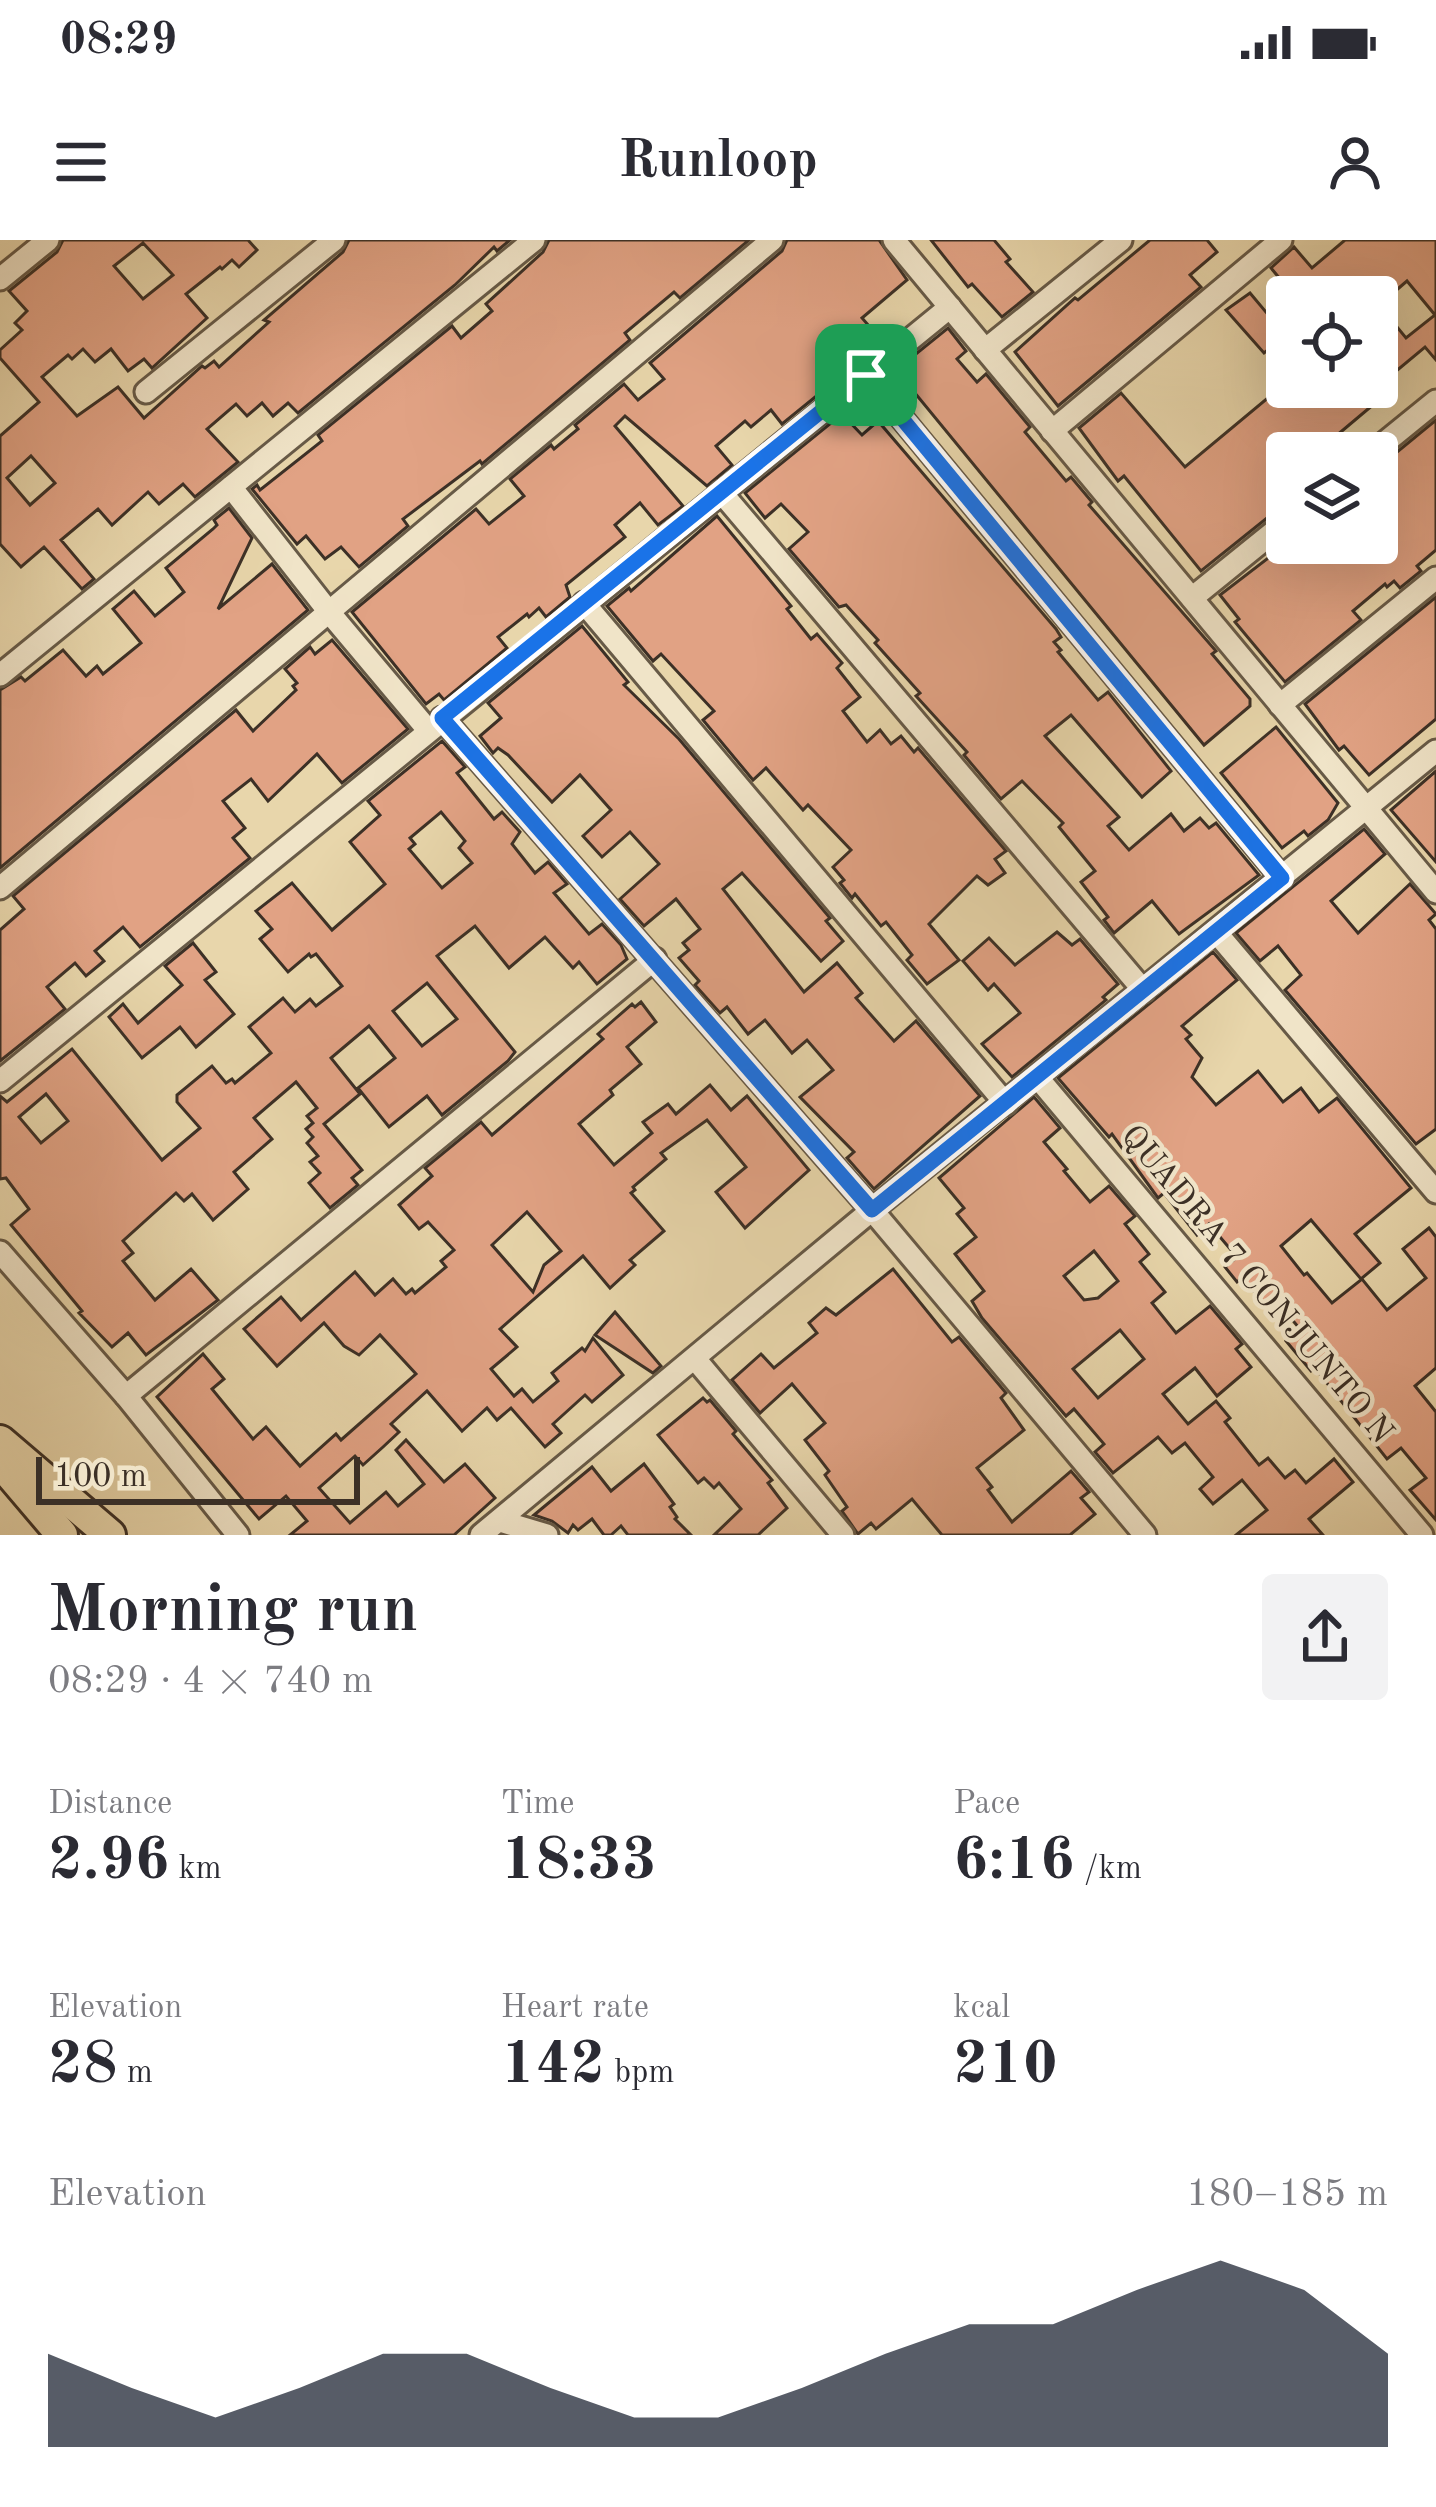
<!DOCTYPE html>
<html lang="en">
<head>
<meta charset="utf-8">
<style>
  :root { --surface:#fff; --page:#f2f2f3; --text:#2b2b33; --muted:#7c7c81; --accent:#111827 }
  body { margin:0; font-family:"Old Standard TT",serif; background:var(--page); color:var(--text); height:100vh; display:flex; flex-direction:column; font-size:45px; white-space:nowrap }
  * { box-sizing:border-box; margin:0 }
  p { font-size:39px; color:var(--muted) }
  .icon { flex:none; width:66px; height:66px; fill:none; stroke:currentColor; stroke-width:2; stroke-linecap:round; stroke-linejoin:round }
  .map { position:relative; height:1295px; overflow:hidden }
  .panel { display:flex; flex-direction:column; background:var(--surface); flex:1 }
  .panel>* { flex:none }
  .tools { position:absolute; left:1266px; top:36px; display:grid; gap:24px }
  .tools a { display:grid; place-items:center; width:132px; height:132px; border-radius:12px; background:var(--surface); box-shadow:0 12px 48px #0002; font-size:60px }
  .scale { position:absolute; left:36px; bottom:30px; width:324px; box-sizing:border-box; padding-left:12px; border:6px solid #3c3026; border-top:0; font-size:33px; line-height:42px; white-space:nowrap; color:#3c3026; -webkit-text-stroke:9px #f0e4c8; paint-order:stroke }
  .pin { position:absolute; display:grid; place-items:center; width:102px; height:102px; color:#fff; margin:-51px; border-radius:24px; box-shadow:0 6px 18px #0006 }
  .round { display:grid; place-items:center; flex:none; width:126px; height:126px; border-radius:12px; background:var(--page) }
  .summary { display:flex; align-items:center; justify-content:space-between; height:204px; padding:0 48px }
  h1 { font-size:66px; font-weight:700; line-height:90px }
  .stats { display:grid; grid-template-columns:repeat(3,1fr); gap:18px; height:204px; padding:12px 48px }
  .stats div { display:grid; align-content:center }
  .stats b { font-size:60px; font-weight:700 }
  .stats small { font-size:33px; font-weight:400 }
  .stats p { font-size:33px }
  .chart { height:336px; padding:24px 48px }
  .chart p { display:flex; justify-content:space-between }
  .chart svg { width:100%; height:216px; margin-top:12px; fill:var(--accent); opacity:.7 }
  .status { display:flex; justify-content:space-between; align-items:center; height:84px; padding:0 60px; background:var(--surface); direction:ltr }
  .status svg { height:33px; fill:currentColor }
  header { display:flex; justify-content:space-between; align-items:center; height:156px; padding:0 48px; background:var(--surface); font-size:54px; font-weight:700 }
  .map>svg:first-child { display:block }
</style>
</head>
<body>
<div class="status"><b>08:29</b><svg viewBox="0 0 49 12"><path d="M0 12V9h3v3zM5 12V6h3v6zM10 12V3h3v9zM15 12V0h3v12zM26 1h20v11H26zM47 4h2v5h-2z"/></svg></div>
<header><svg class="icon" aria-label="menu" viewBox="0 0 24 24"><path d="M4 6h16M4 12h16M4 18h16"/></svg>Runloop<svg class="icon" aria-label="person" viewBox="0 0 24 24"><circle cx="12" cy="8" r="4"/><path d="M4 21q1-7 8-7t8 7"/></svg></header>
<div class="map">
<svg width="1436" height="1295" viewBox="0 0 1436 1295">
  <rect width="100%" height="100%" fill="#e8d6ab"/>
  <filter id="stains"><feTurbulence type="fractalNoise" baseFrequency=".00167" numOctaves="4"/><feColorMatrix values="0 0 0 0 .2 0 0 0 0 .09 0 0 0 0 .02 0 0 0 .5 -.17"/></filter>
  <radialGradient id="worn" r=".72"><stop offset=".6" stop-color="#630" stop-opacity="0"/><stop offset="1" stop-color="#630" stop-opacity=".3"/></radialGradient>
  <g fill="#e1a284" stroke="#3c3026" stroke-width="3" fill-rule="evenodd">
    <path d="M63,0H248L257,10L239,27L232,20L222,29L220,27L186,54L207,78L152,128L144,119L128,131L111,109L95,122L83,109L72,119L68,115L42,137L77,176L118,147L144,178L202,126L205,128L214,121L219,127L269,82L264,80L343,12L349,0H510L497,11L494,7L455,45L298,173L288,163L273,176L262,163L247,176L236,164L207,189L238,222L195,257L183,244L159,264L148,252L112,285L98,269L61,300L94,339L82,349L44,307L21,327L0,304V196L39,162L0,118V110L22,90L15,83L27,71L9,51L57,12ZM143,3L173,35L143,59L114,26ZM31,216L55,243L30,265L7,238Z"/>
    <polygon points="549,0 749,0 680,58 674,52 625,93 630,100 482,224 480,221 403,279 408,286 359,327 341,307 325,319 306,296 297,304 252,249 257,245 260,250 322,201 318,195 452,86 461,98 492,71 486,64 543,12"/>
    <polygon points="787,0 879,0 907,40 862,78 883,102 782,184 771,170 751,187 745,181 716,206 732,225 707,246 625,176 615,186 683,266 658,285 640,263 615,285 625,297 566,345 570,357 546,377 539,368 529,377 527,374 498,397 507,408 444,460 439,454 426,464 352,372 476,269 489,284 524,256 510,239 551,205 554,209 578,189 575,185 624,144 638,160 664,139 650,123 782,11"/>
    <polygon points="931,0 994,0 1010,19 1006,22 1033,52 1002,77 972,44 968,47"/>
    <polygon points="1150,0 1207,0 1217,12 1190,35 1201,47 1058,166 1015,112 1075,58 1078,60"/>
    <path d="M1345,0H1436V120L1425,107L1377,147V57H1295L1271,28L1294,7L1312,28ZM1407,41L1435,75L1406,98L1379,65Z"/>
    <polygon points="1250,53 1276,84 1287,75 1287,121 1274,105 1264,113 1226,70"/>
    <polygon points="948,88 966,111 957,119 977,142 986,134 1030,187 1025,192 1066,241 1071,237 1092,262 1089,265 1216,411 1212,414 1250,459 1250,466 1204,505 896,130"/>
    <polygon points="1281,147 1370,147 1380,159 1330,201 1341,213 1287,213 1287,262 1201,331 1124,236 1118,241 1079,188 1121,153 1185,227"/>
    <polygon points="842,174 862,195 878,181 1056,389 1061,397 1054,402 1061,410 1058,412 1098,460 1108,452 1171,531 1142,557 1071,475 1045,496 1119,577 1108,586 1129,610 1171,574 1184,591 1200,578 1209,588 1216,583 1259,635 1179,694 1152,661 1114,693 1104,680 1108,677 1081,642 1095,631 1059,587 1063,583 1022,541 1001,559 964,515 967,512 916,456 920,453 875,403 878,400 846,365 839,367 789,309 808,292 781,264 765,278 745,253"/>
    <polygon points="1436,180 1436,310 1417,326 1421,331 1400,348 1394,341 1387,347 1385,344 1353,371 1361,380 1285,442 1235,382 1239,379 1220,355 1288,303 1304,303 1319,321 1340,303 1377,303 1377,247 1389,237 1380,226"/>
    <polygon points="229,268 252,298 218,369 272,324 308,370 0,628 0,450 21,437 25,441 63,410 86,436 97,426 103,434 141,403 113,369 134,351 155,376 184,352 166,328 213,289 217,285 214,280"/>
    <polygon points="717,276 791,366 787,369 811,399 817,394 842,423 837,428 860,457 843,471 867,502 880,490 891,504 901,496 914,512 918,508 1006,611 995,619 1005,633 988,645 977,636 929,684 959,720 927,744 907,720 912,715 886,682 881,686 855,654 852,658 840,643 844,640 833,627 851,610 808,565 803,570 766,528 753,540 703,480 714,471 661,414 653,421 607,366 629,348 631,351"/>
    <polygon points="1436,357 1436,479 1369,535 1344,506 1339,510 1305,464"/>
    <polygon points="582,386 628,442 624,445 679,499 830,678 826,681 843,701 821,721 742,633 723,649 804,752 837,723 862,753 856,758 894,801 916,781 980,856 874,949 847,918 854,912 800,857 833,830 807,800 792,813 765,780 748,794 727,767 720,773 695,745 699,741 679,718 689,710 683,703 700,689 676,659 644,686 620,659 659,624 630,592 602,617 583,596 611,570 580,535 552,562 508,515 498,508 493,513 480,496 501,478 488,463"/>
    <polygon points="332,400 408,489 342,543 317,514 268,561 251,539 223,561 245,588 233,598 250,618 140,707 123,687 95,711 104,721 86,736 75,723 47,747 65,769 0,821 0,690 24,669 13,656 236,470 253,491 296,450 293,446 297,443 285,429 310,407 315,414"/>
    <polygon points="1276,487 1338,563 1328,580 1308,596 1304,591 1282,608 1221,533"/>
    <path d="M442,501L465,527L457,533L494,579L502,572L520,592L512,604L535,633L548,622L567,644L554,653L589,694L602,684L621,705L627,719L597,744L579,722L573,728L545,697L509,728L475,686L437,716L515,812L508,821L442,875L427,856L389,887L358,848L395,818L369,786L331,818L360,854L324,884L362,930L352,938L358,945L330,968L309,943L320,933L310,922L318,916L307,903L313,897L306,889L313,883L307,876L317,868L296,842L254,878L272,899L234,932L248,949L213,980L192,954L184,961L176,953L123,1001L133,1013L123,1021L155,1060L191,1029L218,1060L146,1115L128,1093L112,1107L79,1073L82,1071L11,985L29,969L6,938L0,939V856L7,862L72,809L162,920L200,888L177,862V855L212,826L226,843L232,839L235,843L271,813L249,787L283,758L295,772L310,759L316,766L342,746L316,714L311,717L309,714L288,732L260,699L272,689L256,671L292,643L332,690L385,644L350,602L380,575L368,561ZM441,572L465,601L459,608L472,623L442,648L409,609L415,604L410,598ZM427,743L457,779L422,806L393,771ZM46,854L68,881L41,903L19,877Z"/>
    <polygon points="1436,531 1436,622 1391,570"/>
    <polygon points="1364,589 1385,614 1331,661 1358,693 1410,644 1436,674 1429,680 1436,689 1436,889 1416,904 1285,750 1301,735 1278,706 1260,721 1236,693"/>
    <polygon points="1057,692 1072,705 1080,699 1118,744 1103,757 1106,760 1012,837 982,804 1020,773 994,744 988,750 963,721 989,698 1015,725"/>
    <polygon points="193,703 216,732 205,740 234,774 196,807 180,787 142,818 109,777 123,764 138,783 182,745 165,726"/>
    <polygon points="1213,712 1237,740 1182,786 1191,795 1186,799 1202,818 1192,837 1216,865 1258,831 1283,862 1301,848 1319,872 1337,858 1411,948 1355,994 1380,1023 1361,1039 1311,980 1281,1006 1304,1035 1307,1033 1332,1063 1362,1039 1387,1070 1426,1038 1403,1009 1429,988 1436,997 1436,1128 1415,1146 1436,1172 1436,1280 1410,1250 1426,1238 1401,1208 1387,1219 1315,1128 1311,1131 1286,1101 1300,1089 1273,1057 1265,1064 1242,1038 1237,1042 1225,1027 1237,1017 1209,984 1197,995 1164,953 1158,958 1112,894 1109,897 1058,838"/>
    <path d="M641,762L656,782L627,807L641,824L610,850L613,855L579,884L614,925L652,893L643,882L668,864L676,874L710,845L731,870L747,856L809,930L745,988L716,952L746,927L707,880L661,913L666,919L633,947L635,950L631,953L664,991L630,1020L635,1025L610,1048L583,1016L500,1089L517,1107L491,1129L514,1156L522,1149L533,1162L558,1141L552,1133L582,1108L585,1111L593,1098L623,1135L592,1162L585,1155L553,1184L561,1193L545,1207L511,1168L497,1180L487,1168L462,1191L427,1151L391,1184L399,1192L383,1207L363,1225L355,1216L319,1248L350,1283L386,1252L398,1266L424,1244L396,1210L406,1200L444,1242L465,1224L495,1258L454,1295H290L307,1281L286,1256L259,1279L157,1157L203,1114L224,1139L212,1149L253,1199L266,1187L300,1226L336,1194L341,1200L416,1134L380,1095L359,1115L344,1106L324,1083L277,1126L244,1089L281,1057L301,1080L355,1032L375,1055L393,1039L406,1054L412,1049L415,1053L446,1027L441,1021L454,1010L428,982L419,989L399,965L432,936L425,928L481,882L492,895L603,799L598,794L616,778L632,764L635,767ZM527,972L561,1011L544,1025L533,1052L492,1005Z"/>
    <path d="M1034,857L1060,888L1044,902L1067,929L1064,931L1090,962L1109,946L1135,976L1125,984L1149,1014L1140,1022L1165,1052L1152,1063L1176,1093L1210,1066L1242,1104L1236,1109L1251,1127L1217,1156L1195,1128L1163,1154L1188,1184L1216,1161L1230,1178L1225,1182L1259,1225L1268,1218L1285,1238L1295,1230L1306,1243L1334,1219L1353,1242L1309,1279L1323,1295H1236L1267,1270L1242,1240L1213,1264L1200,1249L1213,1237L1185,1203L1172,1213L1158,1197L1113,1233L1095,1212L1104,1204L1074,1169L1066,1176L982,1078L972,1061L984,1051L955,1014L976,997L957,974L964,968L939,938ZM1094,1011L1118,1041L1098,1058L1084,1060L1064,1036ZM1120,1090L1144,1119L1098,1158L1073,1129Z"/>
    <polygon points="893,1029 952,1102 959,1097 1006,1153 1001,1158 1024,1190 977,1228 992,1247 988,1250 1012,1282 1071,1231 1089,1252 1081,1258 1095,1274 1070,1295 942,1295 912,1259 876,1289 871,1283 858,1294 842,1271 847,1267 825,1235 829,1231 805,1200 825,1183 792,1144 760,1173 732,1140 761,1114 774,1128 817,1093 809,1083 826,1068 836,1075"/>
    <polygon points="615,1072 661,1126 653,1133 595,1095"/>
    <polygon points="703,1158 707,1162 710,1160 736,1191 733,1194 772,1240 768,1243 787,1268 758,1295 714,1295 741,1269 719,1243 714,1248 704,1238 698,1243 658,1195"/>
    <polygon points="644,1224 674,1264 670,1267 677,1277 675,1279 691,1295 628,1295 621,1286 611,1295 604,1295 592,1279 578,1290 573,1285 568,1293 552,1281 534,1275 592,1227 611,1251"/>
  </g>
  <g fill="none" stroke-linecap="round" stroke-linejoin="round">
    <defs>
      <g id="minor">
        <polyline points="894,0 1436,652"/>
        <polyline points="0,39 48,0"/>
        <polyline points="985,110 1121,0"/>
        <polyline points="866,135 1282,638"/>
        <polyline points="146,152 334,0"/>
        <polyline points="1052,191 1281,0"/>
        <polyline points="1372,213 1436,161"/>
        <polyline points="231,247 329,372 428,490"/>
        <polyline points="721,252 1144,751"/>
        <polyline points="1192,358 1287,281"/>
        <polyline points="584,363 1006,864"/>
        <polyline points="0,435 534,0"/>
        <polyline points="1280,465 1436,338"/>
        <polyline points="442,478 872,970 1145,1295"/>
        <polyline points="0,648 772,0"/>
        <polyline points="1216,692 1436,952"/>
        <polyline points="1038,838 1422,1295"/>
        <polyline points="0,841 950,67"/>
        <polyline points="0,1012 126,1156 238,1295"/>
        <polyline points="696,1120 843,1295"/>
        <polyline points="126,1156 655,719"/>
        <polyline points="500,1281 547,1295"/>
        <polyline points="481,1295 872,970 1436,511"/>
      </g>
      <g id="primary">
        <polyline points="0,1201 110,1295"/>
        <polyline points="0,1222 62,1295"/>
      </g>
    </defs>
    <use href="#minor" stroke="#675a47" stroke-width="27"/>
    <use href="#primary" stroke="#3c3026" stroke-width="36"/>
    <use href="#minor" stroke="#f0e4c8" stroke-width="21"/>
    <use href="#primary" stroke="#e8d6ab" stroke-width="30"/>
  </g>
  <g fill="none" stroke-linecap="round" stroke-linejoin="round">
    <defs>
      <polygon id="route" points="866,135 1282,638 872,970 442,478"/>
    </defs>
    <use href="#route" stroke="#fff" stroke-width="24"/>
    <use href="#route" stroke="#1a73e8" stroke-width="15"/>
  </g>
  <g text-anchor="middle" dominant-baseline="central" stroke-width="9" stroke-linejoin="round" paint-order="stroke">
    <g font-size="33" fill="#3c3026" stroke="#f0e4c8">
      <text transform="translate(1256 1045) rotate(50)">QUADRA 7 CONJUNTO N</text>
    </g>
  </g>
  <rect width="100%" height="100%" filter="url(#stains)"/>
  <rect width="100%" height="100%" fill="url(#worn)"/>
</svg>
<div class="tools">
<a><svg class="icon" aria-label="locate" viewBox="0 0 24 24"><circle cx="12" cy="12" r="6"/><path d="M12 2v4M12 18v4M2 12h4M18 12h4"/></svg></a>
<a><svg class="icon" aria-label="layers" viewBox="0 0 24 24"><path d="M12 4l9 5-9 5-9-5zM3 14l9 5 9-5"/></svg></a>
</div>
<div class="scale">100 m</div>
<div class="pin" style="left:866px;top:135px;background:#1e9e55"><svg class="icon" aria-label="arrive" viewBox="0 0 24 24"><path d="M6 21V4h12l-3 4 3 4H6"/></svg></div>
</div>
<section class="panel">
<div class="summary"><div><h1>Morning run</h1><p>08:29 · 4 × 740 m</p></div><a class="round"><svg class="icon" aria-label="share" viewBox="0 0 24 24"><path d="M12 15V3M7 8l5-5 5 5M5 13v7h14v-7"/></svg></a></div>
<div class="stats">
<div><p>Distance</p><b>2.96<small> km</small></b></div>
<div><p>Time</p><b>18:33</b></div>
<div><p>Pace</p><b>6:16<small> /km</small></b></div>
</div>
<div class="stats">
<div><p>Elevation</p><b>28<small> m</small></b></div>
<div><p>Heart rate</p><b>142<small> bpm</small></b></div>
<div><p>kcal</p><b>210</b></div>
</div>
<div class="chart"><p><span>Elevation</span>180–185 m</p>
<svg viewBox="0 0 160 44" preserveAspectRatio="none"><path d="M0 44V25L10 32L20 38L30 32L40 25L50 25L60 32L70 38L80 38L90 32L100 25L110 19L120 19L130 12L140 6L150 12L160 25V44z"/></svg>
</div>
</section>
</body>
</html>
